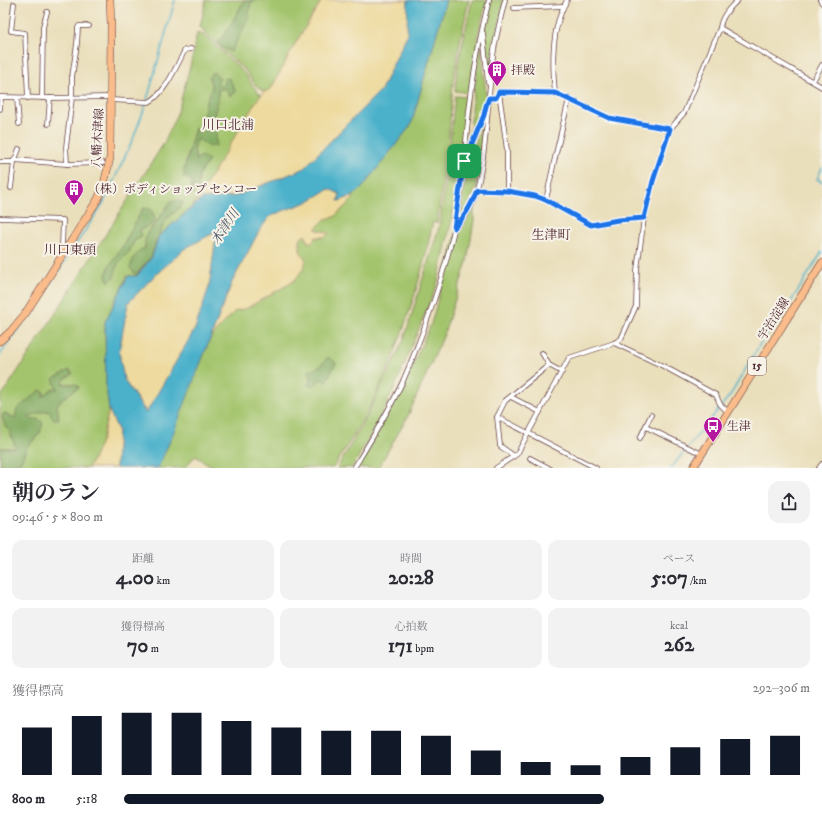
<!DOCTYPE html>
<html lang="ja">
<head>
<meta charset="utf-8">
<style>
  :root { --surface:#fff; --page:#f2f2f3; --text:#2b2b33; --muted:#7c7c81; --accent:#111827 }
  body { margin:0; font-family:"IM FELL DW Pica","Noto Serif JP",serif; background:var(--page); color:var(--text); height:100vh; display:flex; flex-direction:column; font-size:15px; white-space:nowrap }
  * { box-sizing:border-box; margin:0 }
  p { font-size:13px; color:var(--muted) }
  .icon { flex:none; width:22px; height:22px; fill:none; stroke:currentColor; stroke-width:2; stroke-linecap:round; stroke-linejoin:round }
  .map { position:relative; height:468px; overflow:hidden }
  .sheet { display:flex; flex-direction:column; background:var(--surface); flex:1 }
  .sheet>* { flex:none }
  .pin { position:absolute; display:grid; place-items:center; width:34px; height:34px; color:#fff; margin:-17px; border-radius:8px; box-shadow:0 2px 6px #0006 }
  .round { display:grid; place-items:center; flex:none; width:42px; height:42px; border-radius:12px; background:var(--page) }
  .overview { display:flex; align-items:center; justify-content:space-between; height:68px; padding:0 12px }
  h1 { font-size:22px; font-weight:700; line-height:30px }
  .figures { display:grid; grid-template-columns:repeat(3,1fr); gap:6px; height:68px; padding:4px 12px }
  .figures div { display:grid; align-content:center; border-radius:10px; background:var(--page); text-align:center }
  .figures b { font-size:20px; font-weight:700 }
  .figures small { font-size:11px; font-weight:400 }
  .figures p { font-size:11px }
  .chart { height:112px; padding:8px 12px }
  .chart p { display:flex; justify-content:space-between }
  .chart svg { width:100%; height:72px; margin-top:4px; stroke:var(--accent); stroke-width:6 }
  ul { padding:0 12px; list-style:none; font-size:13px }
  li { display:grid; grid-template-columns:64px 48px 1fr; align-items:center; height:30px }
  li i { height:10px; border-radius:5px; background:var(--accent) }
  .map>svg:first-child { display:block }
</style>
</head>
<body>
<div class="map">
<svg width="822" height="468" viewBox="0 0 822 468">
  <rect width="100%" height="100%" fill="#f7f3e8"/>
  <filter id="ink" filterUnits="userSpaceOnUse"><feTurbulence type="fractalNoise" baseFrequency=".025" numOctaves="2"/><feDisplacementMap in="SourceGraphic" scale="8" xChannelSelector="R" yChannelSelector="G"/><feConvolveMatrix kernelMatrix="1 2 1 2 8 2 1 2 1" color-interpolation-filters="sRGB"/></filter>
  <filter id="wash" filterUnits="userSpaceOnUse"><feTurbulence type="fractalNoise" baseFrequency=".012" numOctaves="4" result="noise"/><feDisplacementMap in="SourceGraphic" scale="16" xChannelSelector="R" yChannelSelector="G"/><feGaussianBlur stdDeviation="0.9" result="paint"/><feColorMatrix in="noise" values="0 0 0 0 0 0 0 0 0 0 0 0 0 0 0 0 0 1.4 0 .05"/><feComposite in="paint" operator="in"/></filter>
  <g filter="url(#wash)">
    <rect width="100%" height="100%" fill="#eadfbb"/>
    <g fill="#a3c46c" stroke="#76724c" fill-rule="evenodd">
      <polygon points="206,0 246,0 241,6 229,28 218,42 249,19 250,4 255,0 322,0 295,44 271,89 264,92 256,86 245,70 222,50 200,27"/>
      <path d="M446,0H469L460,42L453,83L448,146L437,223L433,222C420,285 400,347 371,405C360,427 346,447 333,468H215L195,456L185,468H158L211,337L235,311L247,308L300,251V239L305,235L309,243L313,241L316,237H325L328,233L315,229L325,219L334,217L353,199V196L362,188L411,125Z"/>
      <polygon points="472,0 487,0 479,31 470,93 455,91 458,64"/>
      <polygon points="491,0 504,0 489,76 484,28"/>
      <path d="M197,33C208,35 211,42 219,49C227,58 238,65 246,75C251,83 254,88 261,95L193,206L159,236L152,257L137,276H127L105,322L106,386L109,410L102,439L94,458L88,468H9L21,461L27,447L40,433L32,420L28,417L41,412L49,411L62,399L79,387L76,384H62L64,380L73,373L69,370L57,389L47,393L15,418L5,413V426L9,430L16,448H0V398L50,322L164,143L178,111L193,55ZM209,77L217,85L221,86L225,83V88L218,90V101L214,115L216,122L202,142L197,137L194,150L196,160H209L199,175L198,190L192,194V183L184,170L195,128L201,135L205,131L203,118L206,103L212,88ZM184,203L165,221L158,237L151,257L136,275L139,251L145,248L147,233L163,213ZM143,208L155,218L152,224L140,230L129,252L118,263L109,266L123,246Z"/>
      <polygon points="481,42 486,95 483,111 468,155 473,98"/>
      <polygon points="455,96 468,97 462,162 450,228 437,285 397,382 377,424 352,468 337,468 365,420 404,339 439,227 448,162"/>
      <polygon points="485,118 476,189 464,214 457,222 468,162"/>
      <polygon points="474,204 474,221 467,262 443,337 407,418 378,468 356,468 404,384 431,324 457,230 466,219"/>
    </g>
    <g fill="#82aa60" stroke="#666446">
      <polygon points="246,0 255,0 250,4 249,19 231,52 221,47 218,42 229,28 241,6"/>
      <polygon points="213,72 220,78 217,85 221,86 225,83 224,79 229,78 236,92 230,96 225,88 218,90 218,101 214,115 216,122 216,146 209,147 197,138 194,150 196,160 201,156 209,160 199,175 198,190 192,195 192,183 188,178 184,178 184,170 195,128 201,135 205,131 203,118 206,103 212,88 209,77"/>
      <path d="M171,201H181L184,203L165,221L158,237L151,257L136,275L130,268C133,258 135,253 145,248V241L147,233L156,223Z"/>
      <polygon points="143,208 151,209 155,218 152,224 140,230 142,237 134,241 129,252 118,263 114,277 109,282 106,276 109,266 123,246"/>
      <polygon points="328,357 336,363 326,382 321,379 315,385 308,385 311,376 309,371 319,367"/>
      <polygon points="69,370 73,373 64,380 62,384 76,384 79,387 62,399 57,405 59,419 53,419 49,411 41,412 28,417 32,420 38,419 43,423 40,433 27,447 21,461 9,468 0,468 0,448 16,448 9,430 5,426 2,417 4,413 15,418 17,409 40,390 44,392 42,397 52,389 57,389 53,379"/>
    </g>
    <g fill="#eeda9e" stroke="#9c7c64">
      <polygon points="322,0 408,0 407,35 381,90 303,169 236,196 202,199 193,206 257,100 264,92 271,89 295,44"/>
      <polygon points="329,189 340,194 339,201 353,196 353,199 334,217 325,219 315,229 329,233 325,237 316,237 313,241 309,243 305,235 300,239 300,251 306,260 303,269 294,281 247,308 235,311 211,337 232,282 259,231 269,217 285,210 307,202"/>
      <polygon points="217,231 209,287 195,329 147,413 124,380 119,352 128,303 151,279 184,249"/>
      <polygon points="109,410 118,430 116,468 88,468 94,458 102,439"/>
    </g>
    <path fill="#4cb1cb" stroke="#4b687b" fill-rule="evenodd" d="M408,0H446L411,125L362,188L353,196L338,201L340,194L329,189L307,202L285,210L269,217L259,231L232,282L173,434L158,468H116L118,430L109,410L106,386L105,322L128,276H137L152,257L159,236L202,199L236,196L303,169L381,90L407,35ZM217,231L209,287L195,329L146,413L124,380L119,352L128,303L151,279L184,249Z"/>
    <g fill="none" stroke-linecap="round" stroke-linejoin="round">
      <g stroke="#4cb1cb" stroke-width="1.5">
        <polyline points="147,100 175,0"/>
        <polyline points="822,168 817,179 822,182"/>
        <polyline points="0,355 49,285 104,202 133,139 146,104"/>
        <polyline points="671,468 731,394 763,339 777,324 822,252"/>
      </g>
    </g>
  </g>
  <g filter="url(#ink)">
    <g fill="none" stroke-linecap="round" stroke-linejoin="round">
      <defs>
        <g id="minor">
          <polyline points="820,0 822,3"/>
          <polyline points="14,4 11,31 25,33 28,98"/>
          <polyline points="514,8 563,6"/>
          <polyline points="89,26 79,26 78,28 77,44 72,77 72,98 66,147 67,164 103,163"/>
          <polyline points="720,28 822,87"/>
          <polyline points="483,33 488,83"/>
          <polyline points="813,81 822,65"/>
          <polyline points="499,92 555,93 609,118 670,129"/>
          <polyline points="499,92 507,150 507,191"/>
          <path d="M555,93C552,62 551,28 567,0"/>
          <polyline points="0,97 50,98 111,97"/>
          <polyline points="17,98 19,124"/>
          <polyline points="42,98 43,27 47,12"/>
          <polyline points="489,98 496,98 499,92"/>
          <path d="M110,100L149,102C165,94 177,65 185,50L191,49"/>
          <polyline points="0,109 1,98"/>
          <polyline points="48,124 50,98"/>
          <polyline points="14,160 67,164"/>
          <polyline points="465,160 467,157 485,111"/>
          <polyline points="0,162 14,162"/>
          <polyline points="11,188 14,162 19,149"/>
          <polyline points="477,190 507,191 535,196 546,200 591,225 617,220 644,218"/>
          <polyline points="546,200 554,162 569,99"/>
          <polyline points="0,218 63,220 62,246 64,252"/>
          <path d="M455,228C465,218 474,204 477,189C487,149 487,106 492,65C494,43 500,21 505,0"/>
          <polyline points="614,343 663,366 716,395 720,404 728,412"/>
          <polyline points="542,353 549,365 562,372"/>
          <polyline points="511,397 540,412"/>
          <polyline points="497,417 596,468"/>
          <polyline points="646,427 702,454"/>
          <polyline points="640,438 651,415"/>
          <polyline points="514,456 500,446 497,417 505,401 549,365"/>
          <polyline points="530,458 549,468"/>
          <path d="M354,468C371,440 389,411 403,381C424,332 442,282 454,230C464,185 465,139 471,95C475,63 481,31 489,0"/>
          <path d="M496,468L517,454L569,358L614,343L621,339L636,306L637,270L644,218L653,181L670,129L684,113L720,28C721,17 730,7 738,0"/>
          <polyline points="819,468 822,464"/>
        </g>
        <g id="primary">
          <polyline points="0,341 11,331 25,314 98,199 104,184 110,158 111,24 110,0"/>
          <polyline points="693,468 822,263"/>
        </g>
      </defs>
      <use href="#minor" stroke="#623c41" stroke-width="5.5"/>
      <use href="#primary" stroke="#623c41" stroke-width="8"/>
      <use href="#minor" stroke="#fff" stroke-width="4"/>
      <use href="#primary" stroke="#f9bc8a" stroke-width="7"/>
    </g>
  </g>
  <g fill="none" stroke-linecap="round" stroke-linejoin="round" filter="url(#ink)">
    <defs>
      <path id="route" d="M499,92L555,93L609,118L670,129L653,181L644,218L618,220L591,225L546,200L535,196L507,191L477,190C472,204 465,217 454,228L464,161L467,156L484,115L486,106L489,98H496Z"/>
    </defs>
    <use href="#route" stroke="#fff" stroke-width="8"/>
    <use href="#route" stroke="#1a73e8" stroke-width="5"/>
  </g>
  <defs>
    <symbol id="building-pin" viewBox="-11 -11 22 30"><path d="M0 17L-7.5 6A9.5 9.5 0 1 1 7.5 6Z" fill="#b5179e" stroke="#f7f3e8"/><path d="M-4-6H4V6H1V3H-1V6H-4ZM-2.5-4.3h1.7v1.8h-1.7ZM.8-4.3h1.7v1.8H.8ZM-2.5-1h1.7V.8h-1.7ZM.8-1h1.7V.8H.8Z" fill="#fff"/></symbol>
    <symbol id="bus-pin" viewBox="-11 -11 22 30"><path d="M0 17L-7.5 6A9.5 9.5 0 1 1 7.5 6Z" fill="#b5179e" stroke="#f7f3e8"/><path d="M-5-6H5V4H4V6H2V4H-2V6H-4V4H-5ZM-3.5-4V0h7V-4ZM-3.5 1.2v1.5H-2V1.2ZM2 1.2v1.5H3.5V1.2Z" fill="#fff"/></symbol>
  </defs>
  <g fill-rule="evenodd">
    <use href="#building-pin" x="486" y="59" width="22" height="30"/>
    <use href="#building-pin" x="63" y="178" width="22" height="30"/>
    <use href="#bus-pin" x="702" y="415" width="22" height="30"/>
  </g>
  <g text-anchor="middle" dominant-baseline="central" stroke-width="4" stroke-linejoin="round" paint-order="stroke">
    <rect fill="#f7f3e8" stroke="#7e5f64" stroke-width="1" x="748" y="357" width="18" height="18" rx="3"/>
    <g font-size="11" font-weight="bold" fill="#4a1f2b">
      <text x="757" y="366">15</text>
    </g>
    <g font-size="12" fill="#4a1f2b" stroke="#f7f3e8" text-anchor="start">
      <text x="511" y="70">拝殿</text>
      <text x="88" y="189">（株）ボディショップ センコー</text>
      <text x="727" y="426">生津</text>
    </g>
    <g font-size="12" fill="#4a1f2b" stroke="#f7f3e8">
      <text transform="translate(98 138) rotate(-87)">八幡木津線</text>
      <text transform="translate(774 319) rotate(-58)">宇治淀線</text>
    </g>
    <g font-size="13" fill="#4a1f2b" stroke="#f7f3e8">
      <text x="228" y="125">川口北浦</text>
      <text x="551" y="235">生津町</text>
      <text x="70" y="250">川口東頭</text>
    </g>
    <g font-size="13" font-style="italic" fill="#4b5263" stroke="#f7f3e8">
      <text transform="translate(225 227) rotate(-56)">木津川</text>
    </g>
  </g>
</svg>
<div class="pin" style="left:464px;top:161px;background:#1e9e55"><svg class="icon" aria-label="arrive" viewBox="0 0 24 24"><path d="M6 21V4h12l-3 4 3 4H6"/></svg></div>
</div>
<section class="sheet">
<div class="overview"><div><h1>朝のラン</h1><p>09:46 · 5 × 800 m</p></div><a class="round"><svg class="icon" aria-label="share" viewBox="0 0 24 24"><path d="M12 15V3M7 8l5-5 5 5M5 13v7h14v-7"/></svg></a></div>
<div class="figures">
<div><p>距離</p><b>4.00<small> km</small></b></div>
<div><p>時間</p><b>20:28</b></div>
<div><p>ペース</p><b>5:07<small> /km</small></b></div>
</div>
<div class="figures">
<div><p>獲得標高</p><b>70<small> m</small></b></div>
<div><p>心拍数</p><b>171<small> bpm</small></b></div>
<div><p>kcal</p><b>262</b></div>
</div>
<div class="chart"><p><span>獲得標高</span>292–306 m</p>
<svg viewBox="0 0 160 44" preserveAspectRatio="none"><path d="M5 44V15M15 44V8M25 44V6M35 44V6M45 44V11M55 44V15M65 44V17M75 44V17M85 44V20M95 44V29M105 44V36M115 44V38M125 44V33M135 44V27M145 44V22M155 44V20"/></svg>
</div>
<ul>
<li><b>800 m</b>5:18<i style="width:70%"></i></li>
</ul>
</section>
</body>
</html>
